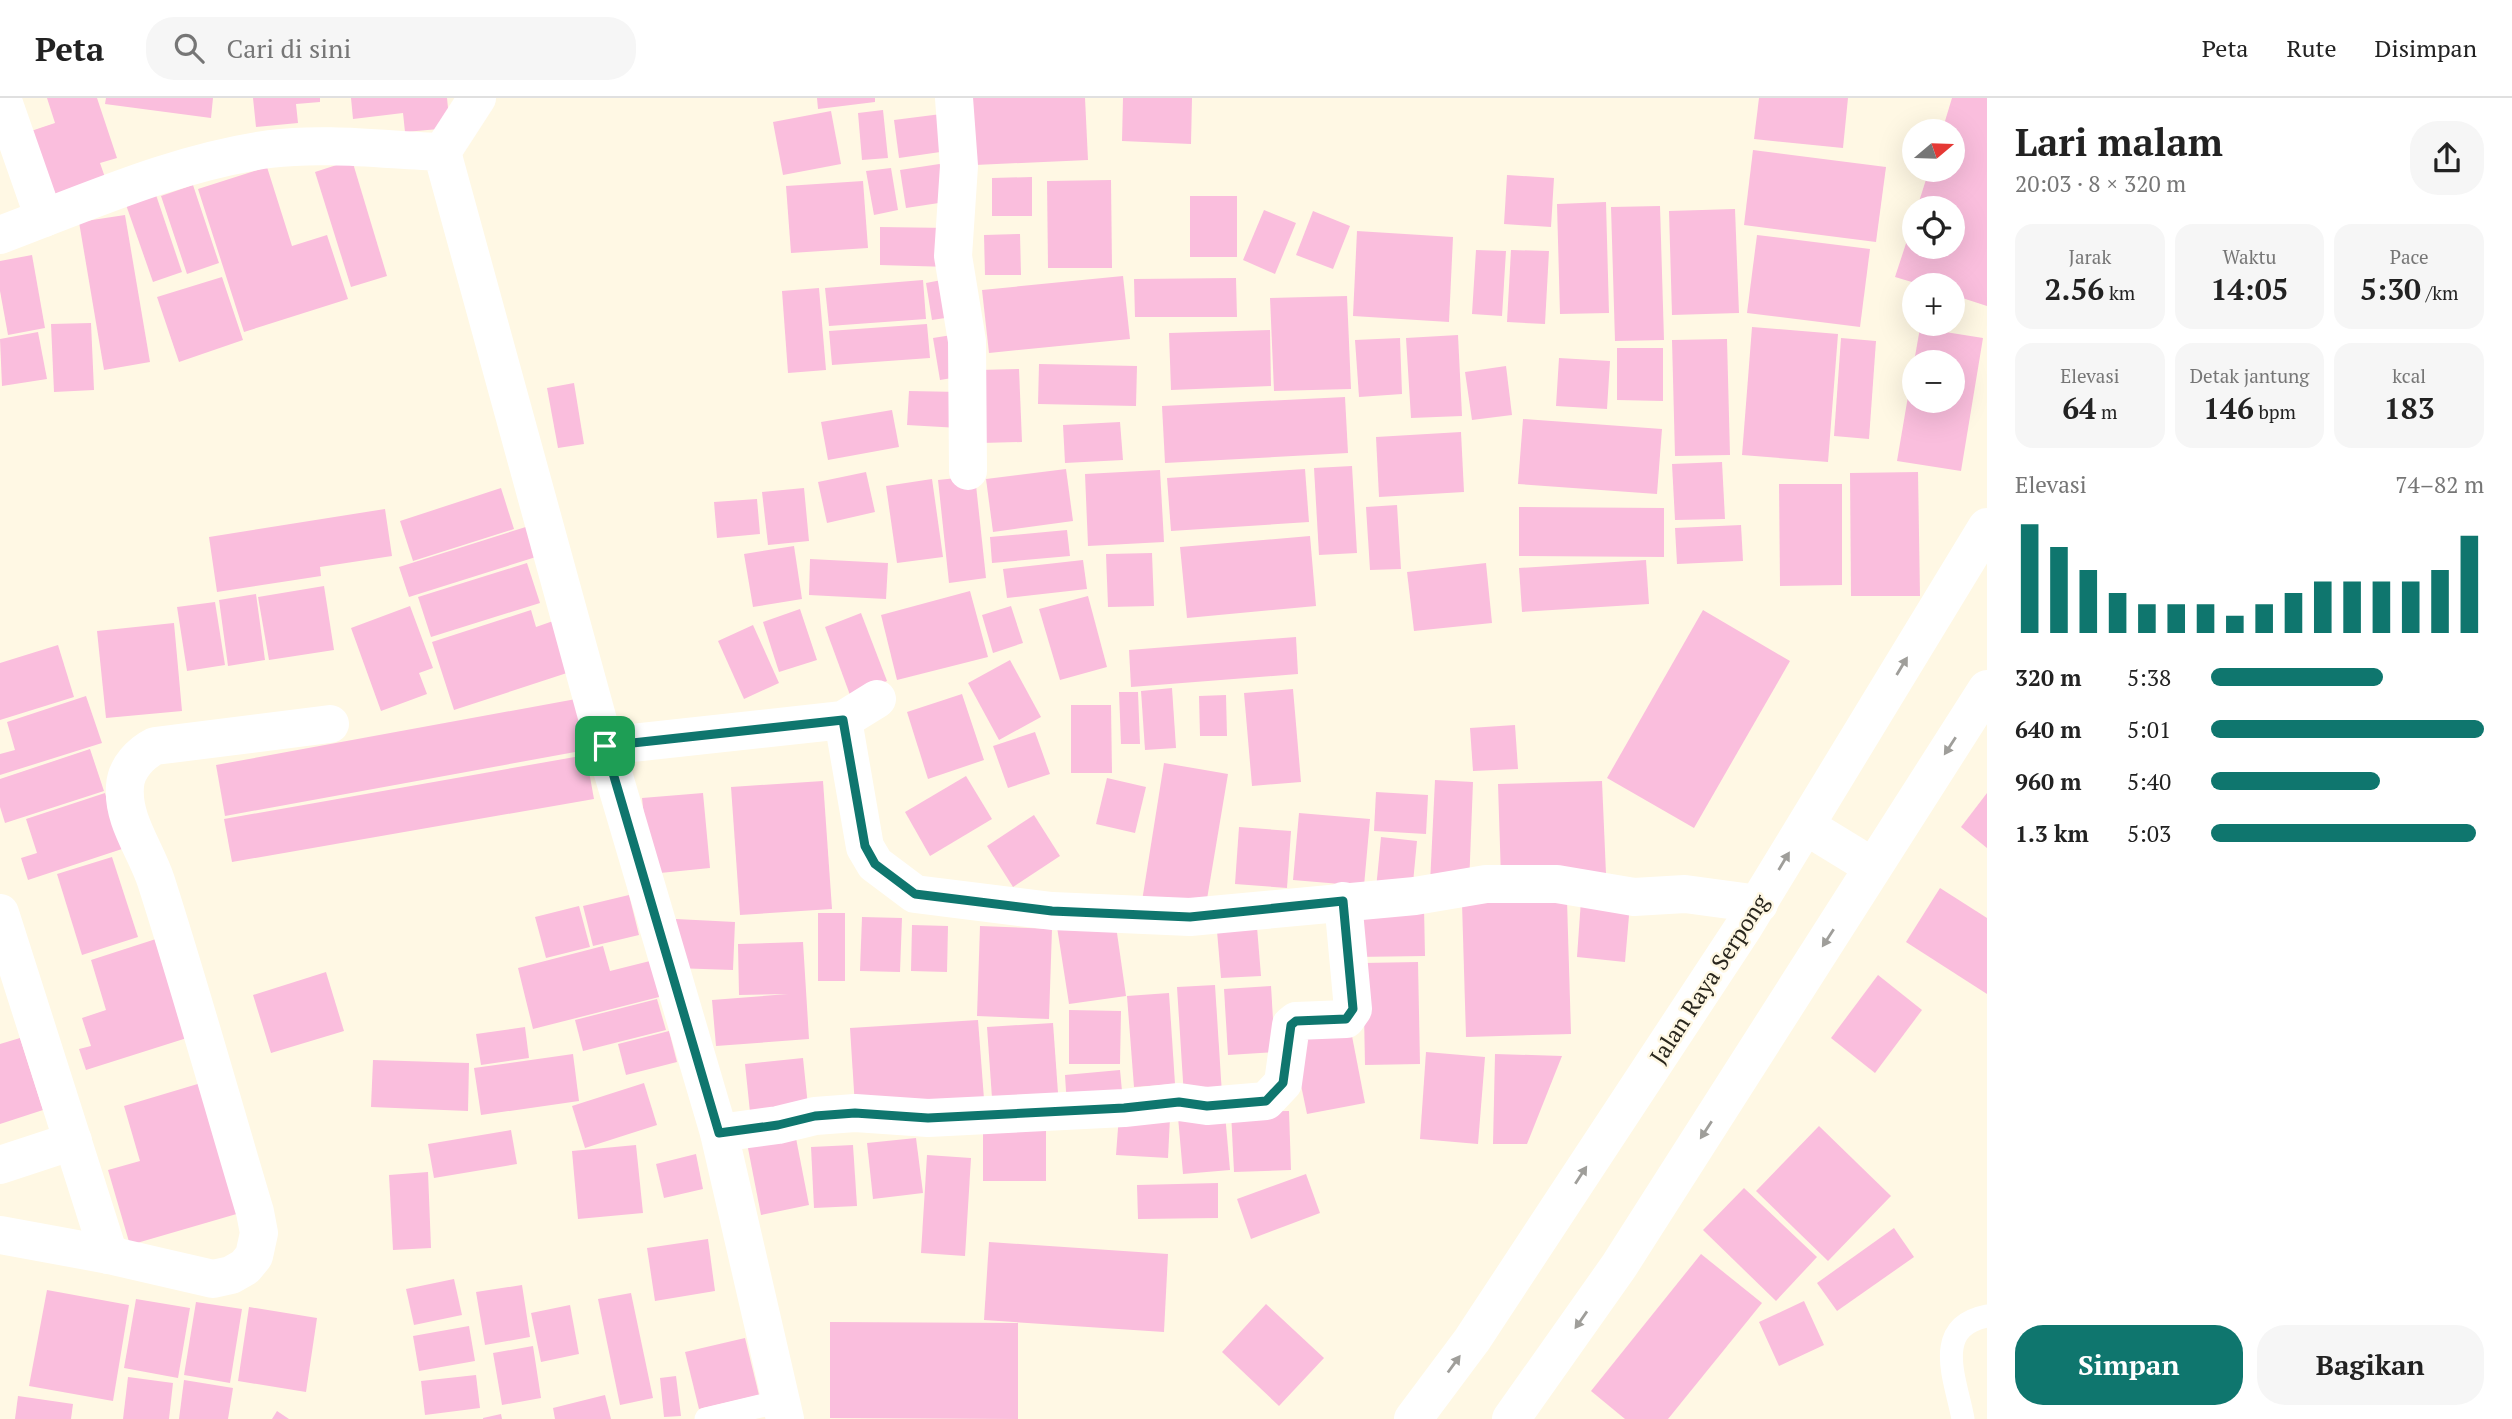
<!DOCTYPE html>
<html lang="id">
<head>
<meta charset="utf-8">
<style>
  :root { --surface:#fff; --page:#f6f6f6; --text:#222; --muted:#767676; --line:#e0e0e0; --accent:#0f766e }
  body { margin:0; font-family:"PT Serif",serif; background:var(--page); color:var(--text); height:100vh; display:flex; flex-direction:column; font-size:26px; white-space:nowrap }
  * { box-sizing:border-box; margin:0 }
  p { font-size:23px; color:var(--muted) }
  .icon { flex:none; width:38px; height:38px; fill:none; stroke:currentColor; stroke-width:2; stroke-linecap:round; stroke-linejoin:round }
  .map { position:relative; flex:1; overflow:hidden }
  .panel { display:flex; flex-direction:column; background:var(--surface); width:525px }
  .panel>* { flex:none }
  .needle { width:46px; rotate:71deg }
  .tools { position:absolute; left:1902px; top:21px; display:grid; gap:14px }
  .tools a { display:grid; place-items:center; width:63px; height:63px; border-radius:50%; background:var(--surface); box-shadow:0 7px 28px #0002; font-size:35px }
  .pin { position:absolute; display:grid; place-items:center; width:60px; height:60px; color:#fff; margin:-30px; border-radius:14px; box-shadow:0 4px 10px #0006 }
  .round { display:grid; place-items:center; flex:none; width:74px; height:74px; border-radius:28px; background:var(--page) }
  .head { display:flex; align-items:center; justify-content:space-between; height:119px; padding:0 28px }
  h1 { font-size:38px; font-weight:800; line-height:52px }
  .stats { display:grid; grid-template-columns:repeat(3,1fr); gap:10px; height:119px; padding:7px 28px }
  .stats div { display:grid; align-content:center; border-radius:18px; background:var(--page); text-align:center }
  .stats b { font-size:30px; font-weight:800 }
  .stats small { font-size:19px; font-weight:400 }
  .stats p { font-size:19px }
  .chart { height:196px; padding:14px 28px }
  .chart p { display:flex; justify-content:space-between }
  .chart svg { width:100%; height:126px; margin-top:7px; stroke:var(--accent); stroke-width:6 }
  .cta { display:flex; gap:14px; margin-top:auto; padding:14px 28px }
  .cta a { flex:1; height:80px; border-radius:28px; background:var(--accent); color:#fff; font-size:28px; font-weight:800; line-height:80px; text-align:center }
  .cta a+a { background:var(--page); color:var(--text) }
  ul { padding:0 28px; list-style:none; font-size:23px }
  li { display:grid; grid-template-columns:112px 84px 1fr; align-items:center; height:52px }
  li i { height:18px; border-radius:9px; background:var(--accent) }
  header { display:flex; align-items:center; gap:42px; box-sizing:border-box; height:98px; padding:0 35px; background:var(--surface); border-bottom:2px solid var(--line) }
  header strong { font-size:33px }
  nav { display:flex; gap:38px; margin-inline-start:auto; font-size:24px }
  .search { width:490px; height:63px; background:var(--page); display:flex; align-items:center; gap:18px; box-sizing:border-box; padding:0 24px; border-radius:28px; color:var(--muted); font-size:26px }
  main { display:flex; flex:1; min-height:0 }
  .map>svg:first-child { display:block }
</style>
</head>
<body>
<header>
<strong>Peta</strong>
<div class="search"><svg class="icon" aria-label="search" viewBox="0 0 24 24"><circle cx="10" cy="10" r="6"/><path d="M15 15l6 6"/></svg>Cari di sini</div>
<nav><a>Peta</a><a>Rute</a><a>Disimpan</a></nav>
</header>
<main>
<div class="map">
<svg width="1987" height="1321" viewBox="0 0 1987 1321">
  <rect width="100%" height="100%" fill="#fff8e4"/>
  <g fill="#fabedd">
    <polygon points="47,0 97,0 117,60 100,65 108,88 44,110 19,37 55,25"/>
    <polygon points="106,0 213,0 211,20 105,6"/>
    <polygon points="253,0 320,0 320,4 296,6 298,25 256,29"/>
    <polygon points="351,0 447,0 450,30 405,34 403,15 353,21"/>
    <polygon points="817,0 875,0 875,4 818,11"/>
    <polygon points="972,0 1085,0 1088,62 975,67"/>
    <polygon points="1123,0 1192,0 1191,46 1122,43"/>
    <polygon points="1759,0 1848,0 1843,50 1754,41"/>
    <polygon points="1952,0 1987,0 1987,208 1953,197 1953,187 1922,187 1895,179 1914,121 1914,149 1953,149 1953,110 1917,110 1929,72 1953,72 1953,33 1942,33"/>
    <polygon points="883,12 888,60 862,62 858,15"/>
    <polygon points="831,13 841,66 783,77 773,24"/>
    <polygon points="949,15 954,52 899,60 894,22"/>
    <polygon points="1753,52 1886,69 1876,144 1744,127"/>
    <polygon points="352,62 387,178 351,189 315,74"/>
    <polygon points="946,65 952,103 906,110 900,72"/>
    <polygon points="267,69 292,148 327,137 348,201 244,234 198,91"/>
    <polygon points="891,70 898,112 874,117 866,73"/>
    <polygon points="1507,77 1554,80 1551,129 1504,126"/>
    <polygon points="1032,79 1032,118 992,118 992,80"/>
    <polygon points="1111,82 1112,170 1048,170 1047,83"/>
    <polygon points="863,83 868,150 791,155 786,88"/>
    <polygon points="193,87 219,165 187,176 161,98"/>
    <polygon points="154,91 182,174 153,184 124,101"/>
    <rect x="1190" y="98" width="47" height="61"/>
    <polygon points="1606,104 1609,215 1560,216 1557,106"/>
    <polygon points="1660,108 1664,242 1615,243 1611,109"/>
    <polygon points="1735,111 1739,215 1672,217 1669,113"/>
    <polygon points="1264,112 1296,125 1275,176 1243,162"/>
    <polygon points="1313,113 1350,128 1333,171 1296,157"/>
    <polygon points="125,117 150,264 104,272 79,124"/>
    <polygon points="880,129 950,130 950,169 880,167"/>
    <polygon points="1357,133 1453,139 1449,224 1353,218"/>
    <polygon points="1020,136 1021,177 985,177 984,137"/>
    <polygon points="1757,137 1870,151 1860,229 1747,215"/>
    <polygon points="1476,152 1506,153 1502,218 1472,216"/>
    <polygon points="1511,152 1549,153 1545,226 1507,224"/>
    <polygon points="32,157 45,230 8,237 0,193 0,163"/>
    <polygon points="1123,178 1130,241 989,255 982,192"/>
    <polygon points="222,179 243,242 179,264 157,199"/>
    <polygon points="952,180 958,218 932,222 926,185"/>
    <polygon points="1236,180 1237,219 1135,219 1134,181"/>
    <polygon points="923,182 926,221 829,228 825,190"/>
    <polygon points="819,190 826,272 788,275 782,193"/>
    <polygon points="1347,198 1351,291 1274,293 1270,200"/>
    <polygon points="91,225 94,292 54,294 51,226"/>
    <polygon points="927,226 930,260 832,267 829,233"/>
    <polygon points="1752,229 1838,236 1828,364 1742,357"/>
    <polygon points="1920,230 1983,240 1961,373 1897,363 1913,269 1914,303 1953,303 1953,264 1914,264"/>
    <polygon points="1270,232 1271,288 1171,292 1169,235"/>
    <polygon points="38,234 47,281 2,288 0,241"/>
    <polygon points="958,236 964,278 940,282 933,240"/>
    <polygon points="1458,237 1462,318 1411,320 1406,240"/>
    <polygon points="1400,240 1402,296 1359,299 1355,242"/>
    <polygon points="1841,240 1876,243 1869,341 1834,338"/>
    <polygon points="1727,241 1730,357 1675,358 1672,242"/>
    <polygon points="1617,250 1663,250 1663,303 1617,302"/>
    <polygon points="1559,260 1610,263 1607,311 1556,308"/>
    <polygon points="1039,266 1137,268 1136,308 1038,306"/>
    <polygon points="1506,268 1512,317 1472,322 1465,274"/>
    <polygon points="1019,271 1022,344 981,345 978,272"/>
    <polygon points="574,285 584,346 558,350 547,290"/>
    <polygon points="909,293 960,294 959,330 907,327"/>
    <polygon points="1345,299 1348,355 1165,365 1162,308"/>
    <polygon points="892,312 899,349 828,362 821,324"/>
    <polygon points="1523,321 1662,331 1657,396 1518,386"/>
    <polygon points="1120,324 1123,362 1065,365 1063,327"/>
    <polygon points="1461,334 1464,394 1379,399 1376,339"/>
    <polygon points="1722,364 1725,421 1675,422 1672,366"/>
    <polygon points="1352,368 1357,455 1319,457 1314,370"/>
    <polygon points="1066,371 1073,423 993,434 986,381"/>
    <polygon points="1305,371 1309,424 1171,433 1167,380"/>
    <polygon points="1160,372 1164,444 1088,448 1085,376"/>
    <polygon points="866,374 875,414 827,425 818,384"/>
    <polygon points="1918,374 1920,498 1851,498 1850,375"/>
    <polygon points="975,378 986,480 949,485 938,382"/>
    <polygon points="932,381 943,459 897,465 886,388"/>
    <polygon points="1779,386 1842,386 1842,487 1780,488"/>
    <polygon points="501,390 514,431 413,463 400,423"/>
    <polygon points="804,390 809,443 768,447 762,394"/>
    <polygon points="757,401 760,436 717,440 714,404"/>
    <polygon points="1397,407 1401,471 1370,472 1366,409"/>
    <polygon points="1519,409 1664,410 1664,459 1519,458"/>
    <polygon points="385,411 392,458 320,469 321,478 217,494 209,439"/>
    <polygon points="1741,427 1743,463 1677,466 1675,430"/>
    <polygon points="529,428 539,458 409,499 399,469"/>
    <polygon points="1067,432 1070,458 992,465 990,439"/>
    <polygon points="1310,438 1316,508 1187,520 1180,449"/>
    <polygon points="794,448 802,501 753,509 744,456"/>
    <polygon points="1152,455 1154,508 1108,509 1106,456"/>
    <polygon points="810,461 888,465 886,501 809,497"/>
    <polygon points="1083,462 1087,491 1007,500 1003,471"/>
    <polygon points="1646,462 1649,506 1522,514 1519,470"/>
    <polygon points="527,465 540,505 431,539 418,499"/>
    <polygon points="1486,465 1492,525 1414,533 1407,474"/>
    <polygon points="324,488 334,552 269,562 258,499"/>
    <polygon points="970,493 988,559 897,582 881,517"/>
    <polygon points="256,496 265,562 228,568 219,502"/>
    <polygon points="1088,498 1107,569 1060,582 1039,511"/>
    <polygon points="215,504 225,567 187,573 177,509"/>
    <polygon points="410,508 433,570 419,575 427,596 381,613 351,530"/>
    <polygon points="1011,508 1023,545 993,555 982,517"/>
    <polygon points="800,511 817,562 779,574 763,524"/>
    <polygon points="531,512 536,529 556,522 573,573 454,612 432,544"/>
    <polygon points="1703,512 1790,563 1694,730 1607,680"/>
    <polygon points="861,515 887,583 850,597 825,529"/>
    <polygon points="174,525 182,613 106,620 97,533"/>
    <polygon points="753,527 779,585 744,601 718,543"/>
    <polygon points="1296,539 1298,576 1131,589 1129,552"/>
    <polygon points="58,547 74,599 0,622 0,565"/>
    <polygon points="1010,562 1041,619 999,642 968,585"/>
    <polygon points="1172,590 1176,650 1145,652 1141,593"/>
    <polygon points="1293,591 1301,684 1252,688 1244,595"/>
    <polygon points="1119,594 1138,594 1140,646 1121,646"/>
    <polygon points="962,596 984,662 928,681 907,614"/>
    <polygon points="1226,597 1227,638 1200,638 1199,598"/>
    <polygon points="86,598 102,645 0,677 0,656 15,652 7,624"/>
    <polygon points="576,601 586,652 225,718 216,667"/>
    <polygon points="1071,607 1111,607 1112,675 1071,675"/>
    <polygon points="1515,627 1518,671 1473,673 1470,630"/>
    <polygon points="1035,634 1050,676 1008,690 993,648"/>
    <polygon points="90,651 104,693 5,725 0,709 0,681"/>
    <polygon points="586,657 594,701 232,764 224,721"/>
    <polygon points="1164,665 1228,676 1205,813 1142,803"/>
    <polygon points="966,678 992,721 930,758 905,714"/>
    <polygon points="1107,680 1146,689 1135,735 1096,726"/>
    <polygon points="1435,682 1473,684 1469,788 1430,786"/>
    <polygon points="823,683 832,811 740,817 731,689"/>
    <polygon points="1602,683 1606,776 1501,780 1498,686"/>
    <polygon points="1376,694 1428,697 1426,736 1374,733"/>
    <polygon points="105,695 122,751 28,782 21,760 37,755 26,721"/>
    <polygon points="703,695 710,770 650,776 642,700"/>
    <polygon points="1987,695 1987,750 1961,729"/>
    <polygon points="1299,715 1370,721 1364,788 1293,782"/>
    <polygon points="1034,717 1060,758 1013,789 987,748"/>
    <polygon points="1239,729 1291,733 1287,790 1235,786"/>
    <polygon points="1381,739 1417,743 1412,795 1376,791"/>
    <polygon points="112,759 138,839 82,857 57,776"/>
    <polygon points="1940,790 1987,820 1987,896 1906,844"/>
    <polygon points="629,797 639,837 593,848 583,808"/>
    <polygon points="1567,802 1571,936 1466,939 1462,805"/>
    <polygon points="1581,802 1630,806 1625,864 1577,859"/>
    <polygon points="579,808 590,849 546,860 535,819"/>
    <polygon points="1424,809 1425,858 1356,859 1354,810"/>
    <rect x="818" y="815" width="27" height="68"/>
    <polygon points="862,819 902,820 900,874 860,873"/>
    <polygon points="676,821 735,824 733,872 674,870"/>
    <polygon points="1115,821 1126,898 1069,906 1057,829"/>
    <polygon points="912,827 948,828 947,874 911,873"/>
    <polygon points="980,828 1052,831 1049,921 977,918"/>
    <polygon points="1257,829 1261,878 1221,880 1217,833"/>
    <polygon points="159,840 190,939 86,972 79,951 91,948 82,920 106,912 91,862"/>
    <polygon points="803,844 809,941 716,948 712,902 788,896 739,897 738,846"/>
    <polygon points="603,848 610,873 654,862 663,898 533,931 518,870"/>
    <polygon points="1418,864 1420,966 1365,967 1363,865"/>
    <polygon points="326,874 344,933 271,955 253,897"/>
    <polygon points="1878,877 1922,912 1875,975 1831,940"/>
    <polygon points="1215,887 1222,996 1184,999 1177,889"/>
    <polygon points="1271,888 1275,954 1228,957 1224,891"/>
    <polygon points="1169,895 1175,986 1134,989 1127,898"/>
    <polygon points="657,901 666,932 583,953 575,922"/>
    <polygon points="1069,912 1121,913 1120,966 1069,966"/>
    <polygon points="978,922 984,1001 855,1009 850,930"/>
    <polygon points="1053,925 1058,995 992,1000 987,929"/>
    <polygon points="525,929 529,960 481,967 476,936"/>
    <polygon points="669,933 677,964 626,977 618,946"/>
    <polygon points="1351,933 1365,1005 1307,1016 1292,944"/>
    <polygon points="20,940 43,1012 0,1026 0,946"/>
    <polygon points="1426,954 1485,959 1478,1046 1420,1041"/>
    <polygon points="573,956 579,1003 481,1017 474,970"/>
    <polygon points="1495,956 1562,958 1527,1046 1493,1046"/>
    <polygon points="803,960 808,1008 750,1014 745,966"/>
    <polygon points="373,962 469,965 468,1013 371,1009"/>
    <polygon points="1120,972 1123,1004 1067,1008 1065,977"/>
    <polygon points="201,985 240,1115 130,1147 108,1072 140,1063 124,1008"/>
    <polygon points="644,985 657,1027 585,1050 572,1008"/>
    <polygon points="1289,1013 1291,1072 1234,1074 1231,1014"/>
    <polygon points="1225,1016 1230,1072 1183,1076 1178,1019"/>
    <polygon points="1119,1017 1170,1020 1168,1060 1116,1057"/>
    <rect x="983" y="1021" width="63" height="62"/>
    <polygon points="1819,1028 1891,1098 1828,1163 1756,1093"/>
    <polygon points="794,1030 809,1107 761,1117 746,1040"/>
    <polygon points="511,1032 517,1066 434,1080 428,1046"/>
    <polygon points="916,1040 923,1095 873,1101 867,1045"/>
    <polygon points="636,1047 643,1115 578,1121 572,1053"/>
    <polygon points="853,1047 857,1108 814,1110 811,1049"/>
    <polygon points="696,1056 703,1091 664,1100 656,1066"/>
    <polygon points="927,1057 971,1060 965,1158 921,1155"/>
    <polygon points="428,1074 431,1150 393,1152 389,1077"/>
    <polygon points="1306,1076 1320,1115 1251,1141 1237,1101"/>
    <polygon points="1218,1085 1218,1120 1138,1121 1137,1087"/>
    <polygon points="1744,1090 1817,1159 1776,1203 1703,1132"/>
    <polygon points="1894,1130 1914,1159 1837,1213 1817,1185"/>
    <polygon points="708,1141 715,1193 655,1203 647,1150"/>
    <polygon points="989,1144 1168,1156 1164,1234 984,1222"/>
    <polygon points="1701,1156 1762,1205 1668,1321 1625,1321 1591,1293"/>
    <polygon points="454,1181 462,1217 414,1227 406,1191"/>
    <polygon points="522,1187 530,1239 485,1247 476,1194"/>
    <polygon points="47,1192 129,1207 113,1303 29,1288"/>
    <polygon points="631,1195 653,1300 620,1307 598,1201"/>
    <polygon points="136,1201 190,1210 178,1280 124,1270"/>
    <polygon points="1804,1203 1824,1247 1779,1268 1759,1224"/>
    <polygon points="196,1204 242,1211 230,1285 184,1277"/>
    <polygon points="1266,1206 1324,1260 1279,1308 1222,1254"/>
    <polygon points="570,1207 579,1256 541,1264 531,1215"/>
    <polygon points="249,1209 317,1220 306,1294 238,1283"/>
    <polygon points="830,1224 1018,1225 1018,1321 830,1320"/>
    <polygon points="469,1228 475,1263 419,1273 413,1238"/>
    <polygon points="745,1240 759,1297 699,1311 685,1254"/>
    <polygon points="533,1248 541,1300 502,1307 493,1255"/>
    <polygon points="476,1277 480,1310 425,1317 421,1283"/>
    <polygon points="676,1278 681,1318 664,1319 660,1280"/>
    <polygon points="128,1279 173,1285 169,1321 123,1321"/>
    <polygon points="184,1282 233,1290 228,1321 179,1321"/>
    <polygon points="605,1297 611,1321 555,1321 553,1310"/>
    <polygon points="18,1298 73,1306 71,1321 15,1321"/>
    <polygon points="277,1313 289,1321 272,1321"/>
    <polygon points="501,1316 502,1321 483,1321 483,1320"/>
  </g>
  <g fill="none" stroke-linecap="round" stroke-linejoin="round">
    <g stroke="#fff" stroke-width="23">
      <polyline points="706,1321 781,1303"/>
      <path d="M1963,1321C1956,1282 1931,1229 1987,1218"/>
    </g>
    <g stroke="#fff" stroke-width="38">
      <polyline points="2,0 44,120"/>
      <polyline points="954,0 959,68 953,158 967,243 968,373"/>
      <polyline points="442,54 477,0"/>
      <path d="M0,137C88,104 176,64 270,51C326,44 386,52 442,54L605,648L719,1035L785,1321"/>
      <polyline points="843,622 865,749 875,766 915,796 1052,813 1190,819 1415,798 1486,786 1557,786 1634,799 1685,796 1759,806"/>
      <polyline points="605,648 843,622 877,601"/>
      <polyline points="0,815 109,1157"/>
      <polyline points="719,1035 778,1027 815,1018 855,1015 928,1020 1124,1010 1179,1004 1207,1008 1266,1003 1283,985 1291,927 1296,923 1346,921 1353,911 1343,803"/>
      <polyline points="0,1067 73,1043"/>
      <path d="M0,1137L109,1157L213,1181L231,1177L245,1169L254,1158L259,1135L255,1114C222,1004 191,892 156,783C146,752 122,722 125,688C126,670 141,655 155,648L330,626"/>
    </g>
    <g stroke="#fff" stroke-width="38">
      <polyline points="1806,728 1873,769"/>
      <polyline points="1413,1321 1472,1242 1743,830 1987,429"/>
      <polyline points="1511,1321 1619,1168 1987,591"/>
    </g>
  </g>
  <defs><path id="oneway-solid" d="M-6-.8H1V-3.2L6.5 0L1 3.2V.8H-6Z" transform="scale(1.75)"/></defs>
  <g fill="#9f9e9a">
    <use href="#oneway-solid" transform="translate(1902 568) rotate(-59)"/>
    <use href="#oneway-solid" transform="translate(1950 648) rotate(123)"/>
    <use href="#oneway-solid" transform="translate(1784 763) rotate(-59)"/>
    <use href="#oneway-solid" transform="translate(1828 840) rotate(123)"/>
    <use href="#oneway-solid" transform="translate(1706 1032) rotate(123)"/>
    <use href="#oneway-solid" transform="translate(1581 1077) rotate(-57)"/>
    <use href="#oneway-solid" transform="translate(1581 1222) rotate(125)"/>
    <use href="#oneway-solid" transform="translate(1454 1266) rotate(-54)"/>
  </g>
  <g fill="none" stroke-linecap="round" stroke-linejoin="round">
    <defs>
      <polygon id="route" points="843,622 865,748 875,766 915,796 1052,813 1190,819 1343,803 1353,911 1346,921 1296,923 1291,927 1283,985 1266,1003 1207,1008 1179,1004 1124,1010 928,1020 855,1015 815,1018 778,1027 719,1035 605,648"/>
    </defs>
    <use href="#route" stroke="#fff" stroke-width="14"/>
    <use href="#route" stroke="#0f766e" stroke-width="9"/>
  </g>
  <g text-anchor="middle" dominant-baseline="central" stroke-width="5" stroke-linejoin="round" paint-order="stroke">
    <g font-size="23" fill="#2a271e" stroke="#fff8e4">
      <text transform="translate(1709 881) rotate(-57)">Jalan Raya Serpong</text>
    </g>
  </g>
</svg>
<div class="tools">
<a><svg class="needle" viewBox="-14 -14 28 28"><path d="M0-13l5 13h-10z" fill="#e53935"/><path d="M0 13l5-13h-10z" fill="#767676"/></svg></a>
<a><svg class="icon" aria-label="locate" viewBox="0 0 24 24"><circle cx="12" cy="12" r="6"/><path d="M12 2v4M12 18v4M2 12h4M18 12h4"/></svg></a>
<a>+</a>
<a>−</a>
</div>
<div class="pin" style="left:605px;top:648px;background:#1e9e55"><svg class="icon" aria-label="arrive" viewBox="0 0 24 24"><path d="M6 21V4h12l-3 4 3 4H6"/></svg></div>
</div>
<section class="panel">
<div class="head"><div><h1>Lari malam</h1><p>20:03 · 8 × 320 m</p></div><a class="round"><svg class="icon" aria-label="share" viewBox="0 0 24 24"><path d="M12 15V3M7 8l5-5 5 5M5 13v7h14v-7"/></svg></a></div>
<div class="stats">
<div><p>Jarak</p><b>2.56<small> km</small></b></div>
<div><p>Waktu</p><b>14:05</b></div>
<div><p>Pace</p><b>5:30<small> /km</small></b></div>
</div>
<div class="stats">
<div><p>Elevasi</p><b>64<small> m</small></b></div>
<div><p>Detak jantung</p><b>146<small> bpm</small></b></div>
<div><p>kcal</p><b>183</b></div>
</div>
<div class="chart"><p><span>Elevasi</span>74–82 m</p>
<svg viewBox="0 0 160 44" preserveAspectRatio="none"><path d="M5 44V6M15 44V14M25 44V22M35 44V30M45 44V34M55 44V34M65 44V34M75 44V38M85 44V34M95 44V30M105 44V26M115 44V26M125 44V26M135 44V26M145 44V22M155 44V10"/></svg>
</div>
<ul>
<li><b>320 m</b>5:38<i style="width:63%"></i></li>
<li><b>640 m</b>5:01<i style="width:100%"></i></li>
<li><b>960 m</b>5:40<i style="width:62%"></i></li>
<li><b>1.3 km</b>5:03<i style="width:97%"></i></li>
</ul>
<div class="cta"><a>Simpan</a><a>Bagikan</a></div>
</section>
</main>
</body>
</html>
